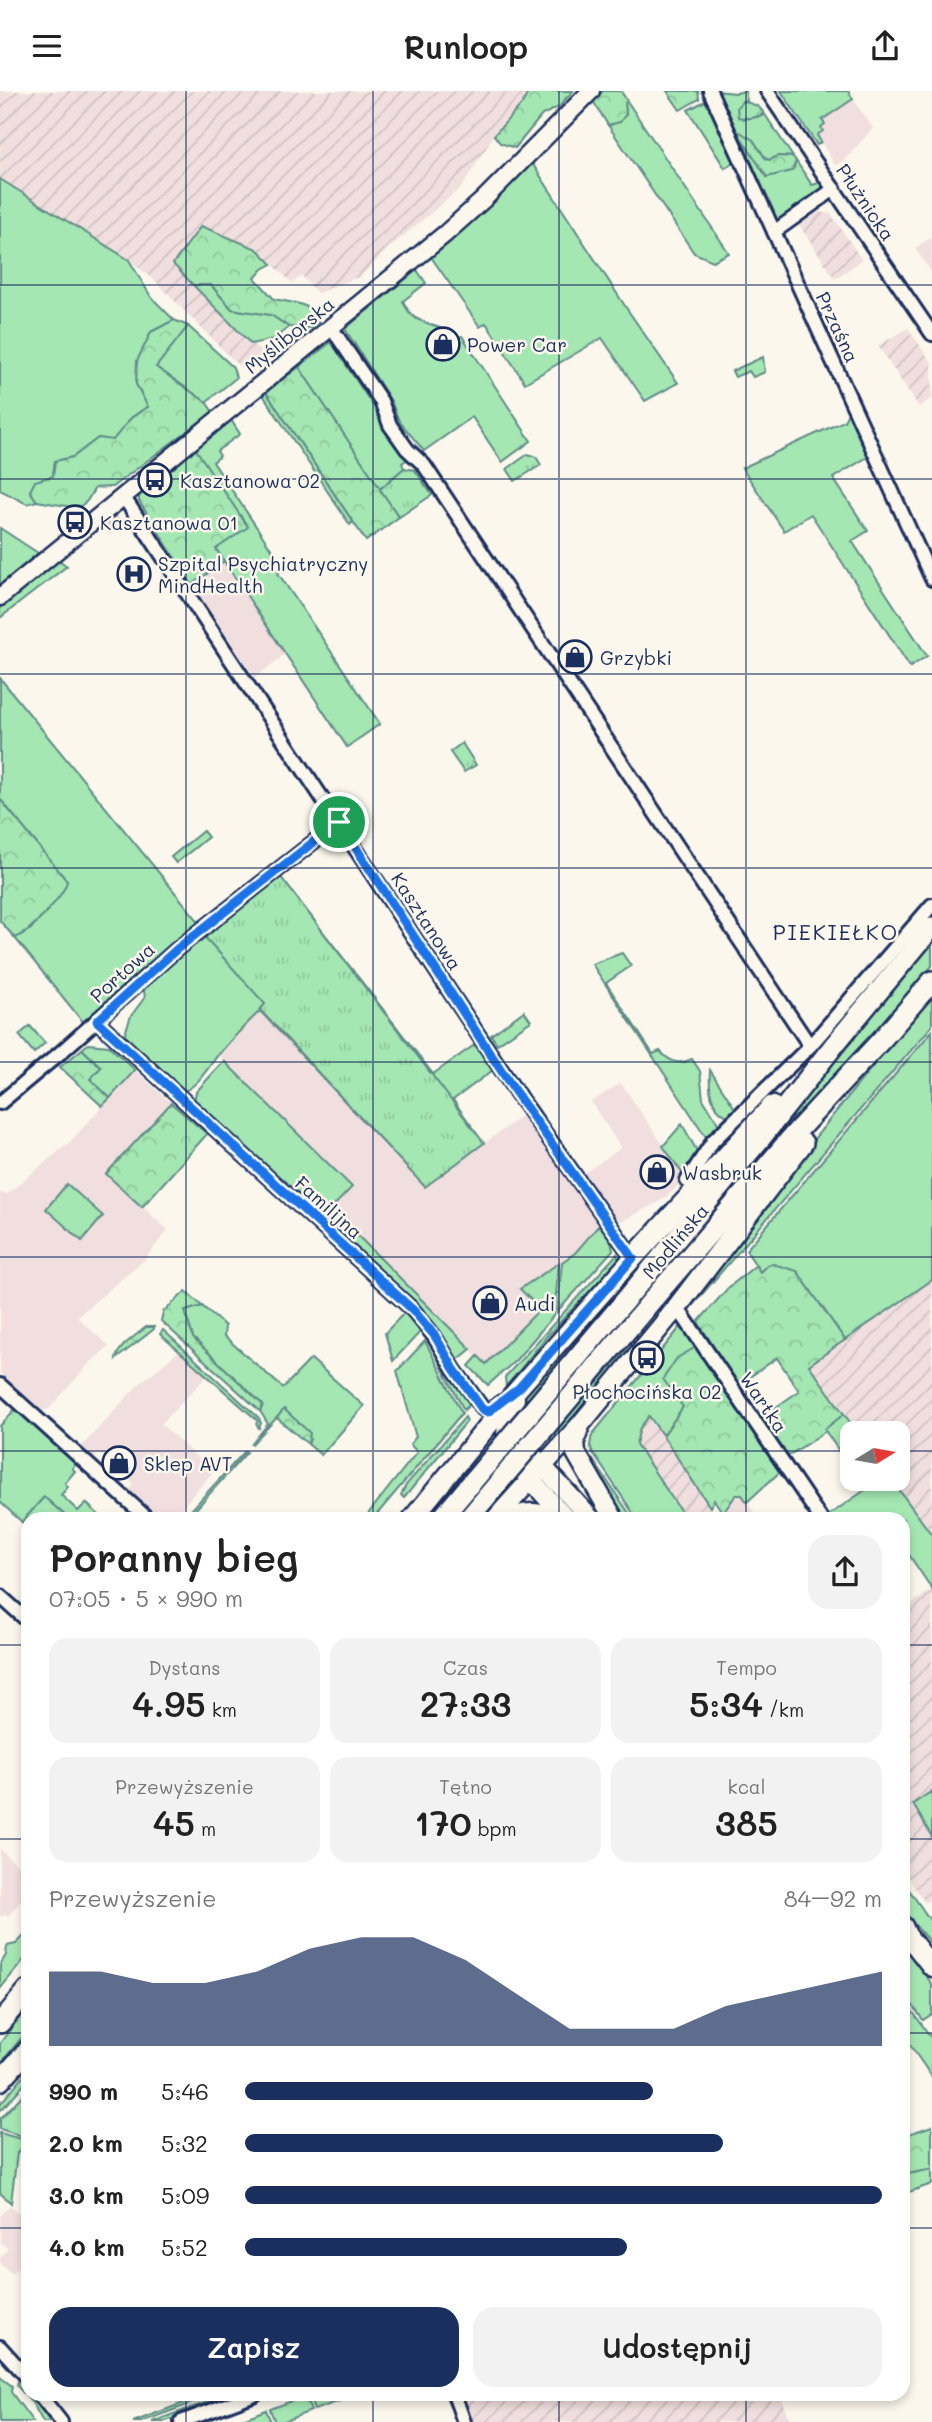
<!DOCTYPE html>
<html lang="pl">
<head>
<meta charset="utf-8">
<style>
  :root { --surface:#fff; --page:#f2f2f2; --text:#222; --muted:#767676; --accent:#1b2f5e }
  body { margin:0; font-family:Mali,sans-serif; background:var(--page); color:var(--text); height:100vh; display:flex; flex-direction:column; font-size:26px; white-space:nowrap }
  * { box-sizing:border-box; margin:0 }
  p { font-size:23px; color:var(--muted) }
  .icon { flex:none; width:38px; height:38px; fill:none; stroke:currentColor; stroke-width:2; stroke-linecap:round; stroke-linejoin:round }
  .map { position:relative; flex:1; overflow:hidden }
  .details { position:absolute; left:21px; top:1421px; width:889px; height:889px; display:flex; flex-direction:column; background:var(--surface); border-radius:21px; box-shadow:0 4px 10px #0003 }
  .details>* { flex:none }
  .needle { width:46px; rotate:79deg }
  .fabs { position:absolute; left:840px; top:1330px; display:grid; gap:14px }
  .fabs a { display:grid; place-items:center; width:70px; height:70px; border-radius:14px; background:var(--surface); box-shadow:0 4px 10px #0003; font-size:35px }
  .pin { position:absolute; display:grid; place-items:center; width:60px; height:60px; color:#fff; margin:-30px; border:4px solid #fff; border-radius:50%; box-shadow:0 2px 7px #0007 }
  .round { display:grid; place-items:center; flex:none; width:74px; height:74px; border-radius:21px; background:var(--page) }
  .headline { display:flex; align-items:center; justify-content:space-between; height:119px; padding:0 28px }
  h1 { font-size:38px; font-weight:600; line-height:52px }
  .figures { display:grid; grid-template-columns:repeat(3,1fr); gap:10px; height:119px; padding:7px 28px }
  .figures div { display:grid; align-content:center; border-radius:18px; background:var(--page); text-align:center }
  .figures b { font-size:35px; font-weight:600 }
  .figures small { font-size:19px; font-weight:400 }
  .figures p { font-size:19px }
  .chart { height:196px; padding:14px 28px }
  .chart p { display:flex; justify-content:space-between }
  .chart svg { width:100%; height:126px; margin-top:7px; fill:var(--accent); opacity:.7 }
  .button { display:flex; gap:14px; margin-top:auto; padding:14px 28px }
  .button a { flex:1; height:80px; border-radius:21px; background:var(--accent); color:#fff; font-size:28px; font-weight:600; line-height:80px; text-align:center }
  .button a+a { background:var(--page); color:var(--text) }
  ul { padding:0 28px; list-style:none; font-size:23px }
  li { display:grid; grid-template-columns:112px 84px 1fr; align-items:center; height:52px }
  li i { height:18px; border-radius:9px; background:var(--accent) }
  header { display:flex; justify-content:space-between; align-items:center; height:91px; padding:0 28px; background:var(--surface); font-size:32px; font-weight:600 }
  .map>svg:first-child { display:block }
</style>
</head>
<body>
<header><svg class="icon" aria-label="menu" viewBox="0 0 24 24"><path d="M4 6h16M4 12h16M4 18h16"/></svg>Runloop<svg class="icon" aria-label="share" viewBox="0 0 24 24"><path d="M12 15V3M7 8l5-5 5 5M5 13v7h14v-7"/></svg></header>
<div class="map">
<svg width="932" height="2331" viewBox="0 0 932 2331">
  <defs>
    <pattern id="industrial-furrows" width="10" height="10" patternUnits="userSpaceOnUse" patternTransform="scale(1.75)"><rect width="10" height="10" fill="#f1dfdf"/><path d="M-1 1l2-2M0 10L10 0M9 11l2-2" fill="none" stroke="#cec0c2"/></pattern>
    <pattern id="forest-crowns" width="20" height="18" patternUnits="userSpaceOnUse" patternTransform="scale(1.75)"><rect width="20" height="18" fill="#a4e7b2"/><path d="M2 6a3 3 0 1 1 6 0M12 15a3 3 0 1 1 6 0" fill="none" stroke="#8dc69c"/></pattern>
    <pattern id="park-tufts" width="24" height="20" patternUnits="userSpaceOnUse" patternTransform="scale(1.75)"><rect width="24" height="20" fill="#a4e7b2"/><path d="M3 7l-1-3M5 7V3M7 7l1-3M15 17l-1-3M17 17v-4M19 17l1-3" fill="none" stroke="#8dc69c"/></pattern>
  </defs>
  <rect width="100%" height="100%" fill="#fbf7ec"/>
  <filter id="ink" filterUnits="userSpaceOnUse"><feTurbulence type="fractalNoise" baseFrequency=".0143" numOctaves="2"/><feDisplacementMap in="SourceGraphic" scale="14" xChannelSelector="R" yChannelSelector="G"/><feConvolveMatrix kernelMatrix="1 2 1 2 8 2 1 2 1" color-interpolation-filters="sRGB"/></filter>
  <g filter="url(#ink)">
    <g fill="#f1dfdf">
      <polygon points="853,8 873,37 844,70 835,74 817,44 823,40 821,36 822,29"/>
      <polygon points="932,146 932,182 915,157"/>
      <polygon points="224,470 285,563 255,587 192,494"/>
      <polygon points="260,919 425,1096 524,1023 597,1125 602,1132 575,1162 521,1198 540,1218 485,1273 331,1118 352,1096 218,964"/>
      <polygon points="135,979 171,1012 106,1083 168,1139 144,1169 77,1226 109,1255 89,1273 48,1319 42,1320 0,1282 0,1102 7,1103 70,1051"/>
      <polygon points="621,992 685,1086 673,1100 657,1112 624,1129 614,1130 583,1083 621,1057 591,1011"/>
      <polygon points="179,1260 207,1285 161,1333 213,1381 172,1428 161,1428 129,1399 134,1393 99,1362 94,1367 81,1356 138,1294"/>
      <polygon points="736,1404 742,1404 759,1428 720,1428"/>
      <polygon points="0,1758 28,1784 28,1802 8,1825 5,1823 2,1826 0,1823"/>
      <polygon points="10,2114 28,2130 28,2166 12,2183 0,2173 0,2167 8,2158 1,2151 0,2126"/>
    </g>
    <g fill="url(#industrial-furrows)">
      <polygon points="0,0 529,0 522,13 494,44 462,96 389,157 361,185 317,202 302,185 292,192 257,158 200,135 173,173 266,266 247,278 238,274 155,190 129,169 0,88"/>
      <polygon points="819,121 831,123 862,169 835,188 799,134"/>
      <polygon points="908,237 932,272 932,307 919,316 878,255"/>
      <polygon points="113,424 120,427 125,434 110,444 101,434"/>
      <polygon points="932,1189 932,1444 891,1388 898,1388 898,1342 858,1342 809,1274"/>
      <polygon points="649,1324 710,1416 704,1428 686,1428 636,1353 640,1337"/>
      <polygon points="932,1498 932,1700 914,1714 932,1746 932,1807 925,1812 903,1778 903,1519"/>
      <polygon points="463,2303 780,2303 790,2331 473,2331"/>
    </g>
    <g fill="#a4e7b2" stroke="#608b88" stroke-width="2">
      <polygon points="716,0 736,2 745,0 747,10 742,10 744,28 762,25 764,22 793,66 778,65 770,69 766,68 753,49 738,42"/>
      <polygon points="781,0 848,0 853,8 822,29 825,33 821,36 823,40 817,44 821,51 817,54"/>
      <polygon points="707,9 735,70 725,77 688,19"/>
      <polygon points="627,10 729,162 713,170 694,162 608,34 611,34 626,23 625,12"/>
      <polygon points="740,45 767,86 794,77 796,70 812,94 822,91 824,98 780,130 776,128"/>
      <polygon points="532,72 627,218 678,292 645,310 602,247 525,292 486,232 480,236 431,166 480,124"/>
      <polygon points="0,88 129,169 151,206 174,229 151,241 136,293 148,315 131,327 113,350 98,347 73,366 55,370 53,385 30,400 37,410 27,413 0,399"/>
      <path d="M417,179L426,192L403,210C416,241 437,225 453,249L462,245L531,350L502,371L472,326L424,360L399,330L391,310L345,238Z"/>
      <polygon points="193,194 211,194 232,218 271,224 289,236 274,248 251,253"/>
      <polygon points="188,235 233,276 236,287 206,311 156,276"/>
      <polygon points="331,251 408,368 402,372 404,377 380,398 299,276"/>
      <polygon points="266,301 353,431 350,434 265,307 263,303"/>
      <polygon points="849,320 869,365 833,387 868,440 852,450 927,565 910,576 811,423 784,440 742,377 844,330"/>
      <polygon points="231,329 240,343 217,360 220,365 213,371 284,477 278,482 380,633 347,656 216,458 195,357"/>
      <polygon points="0,437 38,462 0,494"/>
      <polygon points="59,469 67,475 0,527 0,517"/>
      <polygon points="0,587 200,832 83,931 15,847 31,838 67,790 0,708"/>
      <path d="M280,785L433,983L476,953L493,979L453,1009L471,1034L411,1081L260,920C246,933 231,949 218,964C208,976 198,995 184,1000L124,945L131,925L145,906L143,894L204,845L222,863Z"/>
      <polygon points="932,852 932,875 651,1200 645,1196"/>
      <path d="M622,862L631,875L606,892L653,963L660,960C669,970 678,975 692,968L700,980L703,1008L719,1034L712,1045L706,1046L592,873Z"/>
      <path d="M932,905V935L687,1221L685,1217C764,1110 846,1005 932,905Z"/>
      <polygon points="524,920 531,930 497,953 491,944"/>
      <polygon points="30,935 45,952 34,962 19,944"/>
      <polygon points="932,940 932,1189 845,1249 797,1180 760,1181 746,1159"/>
      <polygon points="88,953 109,955 135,979 110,1007 90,988 101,976 82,958"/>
      <polygon points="224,970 352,1096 331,1118 316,1123 194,1010 196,1001"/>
      <path d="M710,979L736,1019L727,1025C709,1016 709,996 710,979Z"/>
      <polygon points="682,1033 698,1062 685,1086 663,1055"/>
      <polygon points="67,1093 103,1125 82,1150 46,1118"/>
      <polygon points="343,1130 471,1258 460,1267 451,1269 428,1228 419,1218 340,1144 340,1135"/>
      <polygon points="599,1134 611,1150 613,1159 557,1221 562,1171 575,1162"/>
      <polygon points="617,1163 619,1169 547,1245 506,1296 505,1286"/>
      <polygon points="559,1172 554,1224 516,1269 488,1294 469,1275 478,1265 486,1273 540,1218 520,1198"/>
      <polygon points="628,1187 666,1218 571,1334 553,1351 519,1311"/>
      <polygon points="202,1215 225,1235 224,1245 283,1297 311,1268 364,1315 321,1364 308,1353 310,1348 284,1319 251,1354 268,1333 260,1320 263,1314 193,1247 185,1220"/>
      <polygon points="404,1222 416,1233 420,1241 393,1270 385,1242"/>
      <polygon points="418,1230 472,1311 464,1319"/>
      <polygon points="683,1233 698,1255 683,1316 663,1345 649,1325 640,1337 636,1353 686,1428 637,1428 593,1362 590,1354 592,1344"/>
      <polygon points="425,1250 462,1322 373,1428 364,1428 417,1361 410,1353 416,1346 397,1280"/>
      <polygon points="17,1316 78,1371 72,1377 75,1380 65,1392 68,1396 61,1404 78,1420 86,1412 103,1428 69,1428 44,1406 22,1431 0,1411 0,1335"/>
      <polygon points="844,1323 858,1342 852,1342 852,1379 824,1338"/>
      <polygon points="465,1326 467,1330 404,1407 401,1404 406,1394"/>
      <polygon points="245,1360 247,1361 187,1428 183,1428"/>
      <polygon points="470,1368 508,1401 485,1428 421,1428"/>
      <polygon points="593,1369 633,1428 621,1428 587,1373"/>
      <polygon points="858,1388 891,1388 932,1444 932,1498 903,1455 903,1428 885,1428 882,1424 877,1428 827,1428 826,1426 865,1399"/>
      <polygon points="932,1700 932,1746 913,1713"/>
      <polygon points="903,1790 932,1832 932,1854 903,1820"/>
      <polygon points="28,1841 28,1864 0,1898 0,1874 6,1864 7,1855 16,1853"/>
      <polygon points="903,1855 932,1893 932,1923 923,1929 903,1900"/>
      <polygon points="903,1907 932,1948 932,1986 903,1944 903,1926 906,1923 903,1919"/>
      <polygon points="28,1916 28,1939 0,1973 0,1952"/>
      <polygon points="28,1979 28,1989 0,2020 0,2013"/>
      <polygon points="28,1998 28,2047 0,2038 0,2028"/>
      <polygon points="0,2042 28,2050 17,2062 11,2112 0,2102"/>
      <polygon points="932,2078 932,2093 903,2103 903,2084"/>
      <polygon points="19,2285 28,2297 28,2303 32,2303 50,2331 43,2331 33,2313 17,2295"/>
      <polygon points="0,2286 12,2295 11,2301 33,2331 0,2331"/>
      <polygon points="207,2303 217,2303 141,2331 133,2331"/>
      <polygon points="228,2303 239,2303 163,2331 152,2331"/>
      <polygon points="308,2303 347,2303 348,2307 314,2319"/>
      <polygon points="305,2305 311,2320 282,2331 275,2331 270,2318"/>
      <polygon points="266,2319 271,2331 235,2331"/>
    </g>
    <g fill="url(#forest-crowns)" stroke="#608b88" stroke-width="2">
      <polygon points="529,0 573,0 559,16 542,24 515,57 500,52 494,44 522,13"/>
      <polygon points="603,0 621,0 627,10 625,12 626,23 620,31 608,34 593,10"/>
      <polygon points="667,0 698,0 699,8 680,19"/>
      <path d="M743,10L758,15L764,22C759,27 745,28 738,26L737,16Z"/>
      <polygon points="740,41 753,49 766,68 770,69 778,65 793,66 796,70 792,80 767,86 738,42"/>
      <polygon points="201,135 257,158 272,173 263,178 255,187 274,208 300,213 319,221 318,232 311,237 289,236 271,224 232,218 211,194 193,194 173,173"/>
      <polygon points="174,229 188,235 156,276 206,311 213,321 112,396 95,397 87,410 78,417 37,410 30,400 35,390 53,385 55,370 73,366 98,347 113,349 131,327 148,316 136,293 137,270 151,241"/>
      <polygon points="299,276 399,426 366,450 266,301"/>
      <polygon points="195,357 248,436 216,458 224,470 192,494 139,410 139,404"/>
      <path d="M0,708L67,790C64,805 29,842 15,847L0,830Z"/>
      <polygon points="82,958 101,976 90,988 110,1007 102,1015 60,976"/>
      <polygon points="171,1012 207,1043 142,1116 106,1083"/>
      <polygon points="773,1173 797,1180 845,1249 809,1274 844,1323 825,1338 826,1340 785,1367 759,1328 799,1300 777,1267 738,1294 698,1231 728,1197 756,1174 760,1181 767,1174"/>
      <polygon points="186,1200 202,1215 185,1220 193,1247 263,1314 260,1320 161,1230 163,1221"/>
      <path d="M146,1236H154V1238L116,1268C118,1255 136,1245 146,1236Z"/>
      <polygon points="163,1239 259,1327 261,1332 259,1337 256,1333 258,1330 160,1243"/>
      <polygon points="698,1255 782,1379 747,1411 742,1404 736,1404 723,1422 714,1409 710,1416 663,1345 683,1316 663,1288 677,1267"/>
      <polygon points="284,1318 310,1342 308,1353 277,1327"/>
      <polygon points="44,1406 69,1428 28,1428 28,1436 22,1431"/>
      <polygon points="932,2035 932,2078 903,2084 903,2045"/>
    </g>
    <g fill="url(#park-tufts)" stroke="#608b88" stroke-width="2">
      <polygon points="763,266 765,281 753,286 749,280 735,286 732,280"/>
      <polygon points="528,363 536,366 541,374 515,390 507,378"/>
      <polygon points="404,377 415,379 432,404 399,426 380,398"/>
      <polygon points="462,652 476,674 464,681 450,661"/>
      <polygon points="203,740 208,746 176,772 171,766"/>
      <polygon points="280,785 484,1052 425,1096 260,919 265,913 204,845"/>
    </g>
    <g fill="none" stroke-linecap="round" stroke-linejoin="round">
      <defs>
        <g id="minor">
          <polyline points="710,0 932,488"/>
          <polyline points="767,0 932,243"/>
          <polyline points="774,141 834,98"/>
          <polyline points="331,236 381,310 390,334 407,358 424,374 810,955"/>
          <polyline points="123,405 516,1001 633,1167"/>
          <polyline points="97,930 413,1219 434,1245 454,1278 483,1318 489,1321 501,1311"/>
          <polyline points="0,1012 60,962 177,858 339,731"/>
          <polyline points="687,1090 713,1050 810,955 932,814"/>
          <polyline points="677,1216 821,1428"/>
          <polyline points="0,1294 148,1428"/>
          <polyline points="0,1505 28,1530"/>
          <polyline points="0,2256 28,2287"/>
          <polyline points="39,2303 61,2331"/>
          <polyline points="454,2303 464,2331"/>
          <polyline points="181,2331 255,2303"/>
        </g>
        <polyline id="tertiary" points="0,506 445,143 484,108 591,0"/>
        <g id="secondary">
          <path d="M515,1308C507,1330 501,1348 513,1369L566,1428"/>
          <polyline points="580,1334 575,1349 576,1362 614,1428"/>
          <polyline points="535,1367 591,1428"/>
          <polyline points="412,1428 518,1298 633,1167"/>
          <polyline points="495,1428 580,1334 677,1216"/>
          <path d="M511,1428C526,1418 542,1422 558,1428"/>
          <polyline points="903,1835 907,1844 932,1876"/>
        </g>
        <g id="primary">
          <polyline points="633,1167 772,1015"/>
          <polyline points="638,1194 761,1047 835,953 932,836"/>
          <polyline points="654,1207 797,1040 884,946 932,890"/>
          <polyline points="677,1216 803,1052"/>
          <polyline points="0,1932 28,1899"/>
          <polyline points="0,1990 28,1959"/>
        </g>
      </defs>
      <use href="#minor" stroke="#1b2f5e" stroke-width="18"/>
      <use href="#tertiary" stroke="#1b2f5e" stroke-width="21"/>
      <use href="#secondary" stroke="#1b2f5e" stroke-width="23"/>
      <use href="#primary" stroke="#1b2f5e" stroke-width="24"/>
      <use href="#minor" stroke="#fbf7ec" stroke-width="12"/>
      <use href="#tertiary" stroke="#fbf7ec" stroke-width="16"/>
      <use href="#secondary" stroke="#fbf7ec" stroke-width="18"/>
      <use href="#primary" stroke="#fbf7ec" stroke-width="19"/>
      <defs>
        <g id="primary-bridge">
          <polyline points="441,1428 638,1194"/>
          <polyline points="468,1428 654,1207"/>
        </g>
      </defs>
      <use href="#primary-bridge" stroke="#1b2f5e" stroke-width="24" stroke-linecap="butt"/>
      <use href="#primary-bridge" stroke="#fbf7ec" stroke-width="19"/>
    </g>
  </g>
  <g fill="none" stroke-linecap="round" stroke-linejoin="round" filter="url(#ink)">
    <defs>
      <polygon id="route" points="339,731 516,1002 633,1167 519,1297 488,1321 482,1318 454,1278 435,1245 413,1219 97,930 177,858"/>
    </defs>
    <use href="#route" stroke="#fff" stroke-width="14"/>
    <use href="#route" stroke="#1a73e8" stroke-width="9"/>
  </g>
  <path fill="none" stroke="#1b2f5e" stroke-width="2" stroke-opacity="0.55" d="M186,0V1428M373,0V1428M559,0V1428M746,0V1428M0,194H932M0,388H932M0,583H932M0,777H932M0,971H932M0,1166H932M0,1360H852M898,1360H932M0,1554H28M903,1554H932M0,1748H28M903,1748H932M0,1942H28M903,1942H932M0,2137H28M903,2137H932M186,2303V2331M373,2303V2331M559,2303V2331M746,2303V2331"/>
  <defs>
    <symbol id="shop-ring" viewBox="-11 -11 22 22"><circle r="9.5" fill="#fbf7ec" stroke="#1b2f5e" stroke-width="1.5"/><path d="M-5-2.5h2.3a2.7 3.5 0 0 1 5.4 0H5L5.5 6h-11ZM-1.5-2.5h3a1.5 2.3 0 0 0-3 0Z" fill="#1b2f5e"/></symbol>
    <symbol id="bus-ring" viewBox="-11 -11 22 22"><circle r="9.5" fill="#fbf7ec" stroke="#1b2f5e" stroke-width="1.5"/><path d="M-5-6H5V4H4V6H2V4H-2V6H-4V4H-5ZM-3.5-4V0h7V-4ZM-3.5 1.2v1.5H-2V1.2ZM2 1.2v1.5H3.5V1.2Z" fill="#1b2f5e"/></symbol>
    <symbol id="hospital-ring" viewBox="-11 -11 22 22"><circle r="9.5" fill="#fbf7ec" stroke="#1b2f5e" stroke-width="1.5"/><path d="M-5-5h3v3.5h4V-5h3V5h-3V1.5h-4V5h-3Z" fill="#1b2f5e"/></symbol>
  </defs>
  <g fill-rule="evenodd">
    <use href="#shop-ring" x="424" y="234" width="38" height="38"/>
    <use href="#bus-ring" x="136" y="370" width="38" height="38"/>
    <use href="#bus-ring" x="56" y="412" width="38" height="38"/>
    <use href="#hospital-ring" x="115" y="464" width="38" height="38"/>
    <use href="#shop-ring" x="556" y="547" width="38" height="38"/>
    <use href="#shop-ring" x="638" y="1062" width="38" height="38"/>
    <use href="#shop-ring" x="471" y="1193" width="38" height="38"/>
    <use href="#bus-ring" x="628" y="1248" width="38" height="38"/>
    <use href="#shop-ring" x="100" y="1353" width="38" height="38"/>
  </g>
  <g text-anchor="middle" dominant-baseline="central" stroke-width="5" stroke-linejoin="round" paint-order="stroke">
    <g font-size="19" fill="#1b2f5e" stroke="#fbf7ec">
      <text transform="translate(866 111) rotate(56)">Płużnicka</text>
      <text transform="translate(838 236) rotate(65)">Przaśna</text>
      <text transform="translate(289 244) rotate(-39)">Myśliborska</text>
      <text transform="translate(427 830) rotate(57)">Kasztanowa</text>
      <text transform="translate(122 881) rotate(-42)">Portowa</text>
      <text transform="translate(329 1116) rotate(42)">Familijna</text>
      <text transform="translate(675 1150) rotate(-50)">Modlińska</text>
      <text transform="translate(764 1311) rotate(56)">Wartka</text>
    </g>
    <g font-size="19" fill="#1b2f5e" stroke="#fbf7ec" text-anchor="start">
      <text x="467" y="253">Power Car</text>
      <text x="180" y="389">Kasztanowa 02</text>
      <text x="100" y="431">Kasztanowa 01</text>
      <text x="158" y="472">Szpital Psychiatryczny<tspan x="158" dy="22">MindHealth</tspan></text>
      <text x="600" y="566">Grzybki</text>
      <text x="682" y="1081">Wasbruk</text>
      <text x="514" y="1212">Audi</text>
      <text x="647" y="1300" text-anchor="middle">Płochocińska 02</text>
      <text x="144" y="1372">Sklep AVT</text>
    </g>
    <g font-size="21" letter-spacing="2" fill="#1b2f5e" stroke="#fbf7ec">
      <text x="836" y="840">PIEKIEŁKO</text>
    </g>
  </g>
</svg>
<div class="fabs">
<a><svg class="needle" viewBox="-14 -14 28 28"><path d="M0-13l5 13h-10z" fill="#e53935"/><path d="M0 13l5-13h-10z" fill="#767676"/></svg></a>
</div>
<div class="pin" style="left:339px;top:731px;background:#1e9e55"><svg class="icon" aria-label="arrive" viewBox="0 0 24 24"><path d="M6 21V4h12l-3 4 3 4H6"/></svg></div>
<section class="details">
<div class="headline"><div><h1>Poranny bieg</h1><p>07:05 · 5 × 990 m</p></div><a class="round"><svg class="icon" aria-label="share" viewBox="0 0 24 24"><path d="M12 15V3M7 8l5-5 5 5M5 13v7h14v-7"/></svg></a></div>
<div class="figures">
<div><p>Dystans</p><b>4.95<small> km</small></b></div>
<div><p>Czas</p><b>27:33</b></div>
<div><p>Tempo</p><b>5:34<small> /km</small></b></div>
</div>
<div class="figures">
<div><p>Przewyższenie</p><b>45<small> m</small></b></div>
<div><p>Tętno</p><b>170<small> bpm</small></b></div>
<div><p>kcal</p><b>385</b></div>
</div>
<div class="chart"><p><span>Przewyższenie</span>84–92 m</p>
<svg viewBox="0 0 160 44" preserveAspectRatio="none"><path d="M0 44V18L10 18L20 22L30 22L40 18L50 10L60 6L70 6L80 14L90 26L100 38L110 38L120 38L130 30L140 26L150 22L160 18V44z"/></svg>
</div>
<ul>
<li><b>990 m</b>5:46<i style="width:64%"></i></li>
<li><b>2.0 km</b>5:32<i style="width:75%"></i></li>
<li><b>3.0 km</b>5:09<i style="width:100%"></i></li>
<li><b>4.0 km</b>5:52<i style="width:60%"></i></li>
</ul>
<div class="button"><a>Zapisz</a><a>Udostępnij</a></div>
</section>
</div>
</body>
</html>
